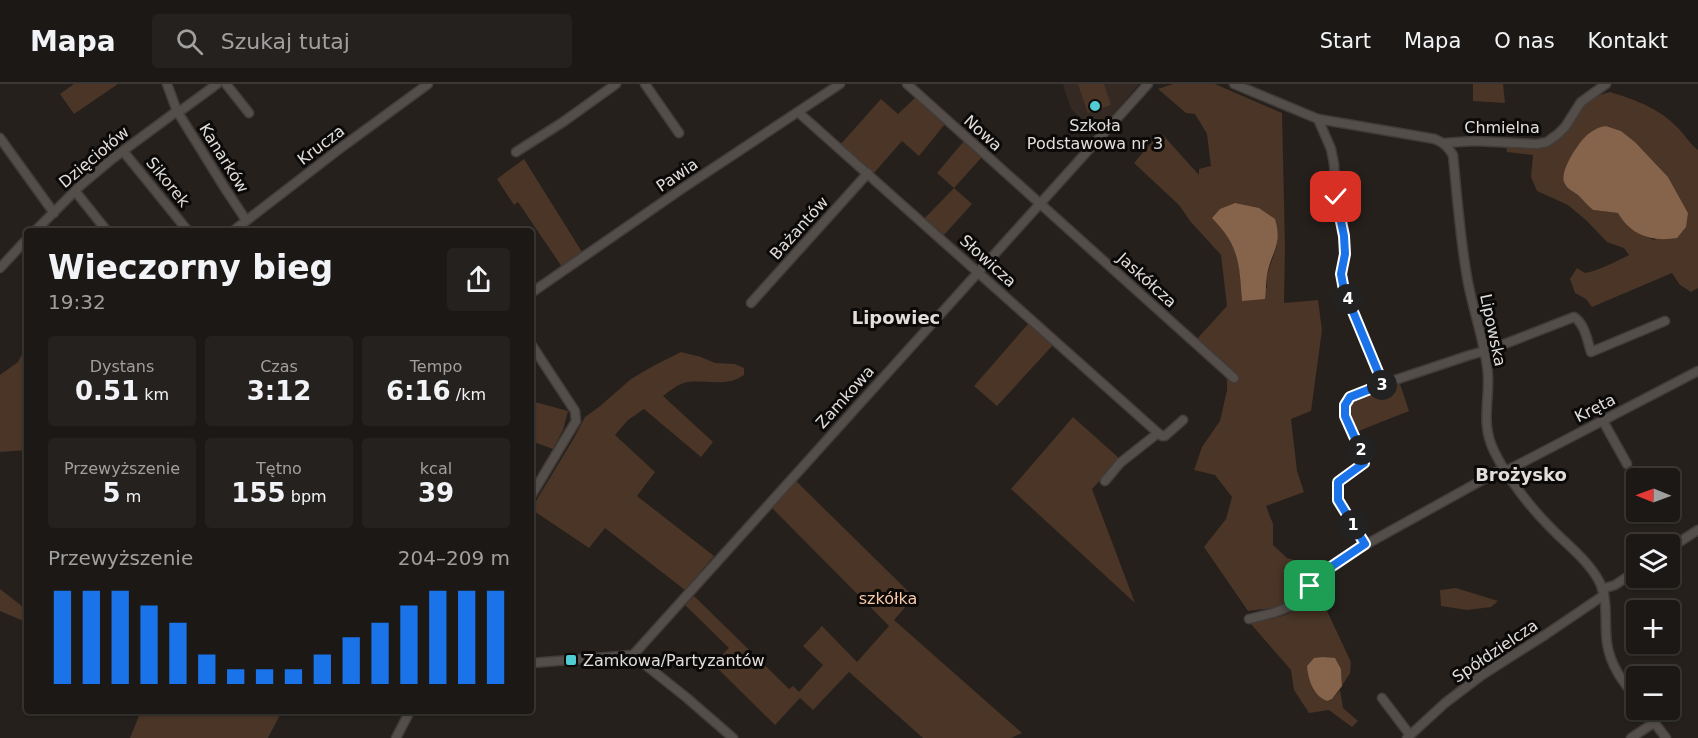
<!DOCTYPE html>
<html lang="pl">
<head>
<meta charset="utf-8">
<style>
  :root { --surface:#1c1815; --page:#25211e; --text:#f1f3f6; --muted:#a0a0a0; --line:#3a3734; --accent:#1a73e8 }
  body { margin:0; font-family:"DejaVu Sans",sans-serif; background:var(--page); color:var(--text); height:100vh; display:flex; flex-direction:column; font-size:22px; white-space:nowrap }
  * { box-sizing:border-box; margin:0 }
  p { font-size:20px; color:var(--muted) }
  .icon { flex:none; width:33px; height:33px; fill:none; stroke:currentColor; stroke-width:2; stroke-linecap:round; stroke-linejoin:round }
  .map { position:relative; flex:1; overflow:hidden }
  .drawer { position:absolute; left:24px; top:144px; width:510px; height:486px; display:flex; flex-direction:column; background:var(--surface); border-radius:6px; box-shadow:0 2px 4px #0004,0 0 0 2px var(--line) }
  .drawer>* { flex:none }
  .needle { width:39px; rotate:271deg }
  .tools { position:absolute; left:1626px; top:384px; display:grid; gap:12px }
  .tools a { display:grid; place-items:center; width:54px; height:54px; border-radius:6px; background:var(--surface); box-shadow:0 2px 4px #0004,0 0 0 2px var(--line); font-size:30px }
  .pin { position:absolute; display:grid; place-items:center; width:51px; height:51px; color:#fff; margin:-26px; border-radius:12px; box-shadow:0 3px 9px #0006 }
  .km { position:absolute; width:30px; height:30px; margin:-15px; border-radius:50%; background:#222; color:#fff; font-size:16px; line-height:30px; text-align:center }
  .round { display:grid; place-items:center; flex:none; width:63px; height:63px; border-radius:6px; background:var(--page) }
  .head { display:flex; align-items:center; justify-content:space-between; height:102px; padding:0 24px }
  h1 { font-size:33px; font-weight:800; line-height:45px }
  .figures { display:grid; grid-template-columns:repeat(3,1fr); gap:9px; height:102px; padding:6px 24px }
  .figures div { display:grid; align-content:center; border-radius:6px; background:var(--page); text-align:center }
  .figures b { font-size:26px; font-weight:800 }
  .figures small { font-size:16px; font-weight:400 }
  .figures p { font-size:16px }
  .chart { height:168px; padding:12px 24px }
  .chart p { display:flex; justify-content:space-between }
  .chart svg { width:100%; height:108px; margin-top:6px; stroke:var(--accent); stroke-width:6 }
  header { display:flex; align-items:center; gap:36px; box-sizing:border-box; height:84px; padding:0 30px; background:var(--surface); border-bottom:2px solid var(--line) }
  header strong { font-size:28px }
  nav { display:flex; gap:33px; margin-inline-start:auto; font-size:21px }
  .search { width:420px; height:54px; background:var(--page); display:flex; align-items:center; gap:15px; box-sizing:border-box; padding:0 21px; border-radius:6px; color:var(--muted); font-size:22px }
  .map>svg:first-child { display:block }
</style>
</head>
<body>
<header>
<strong>Mapa</strong>
<div class="search"><svg class="icon" aria-label="search" viewBox="0 0 24 24"><circle cx="10" cy="10" r="6"/><path d="M15 15l6 6"/></svg>Szukaj tutaj</div>
<nav><a>Start</a><a>Mapa</a><a>O nas</a><a>Kontakt</a></nav>
</header>
<div class="map">
<svg width="1698" height="654" viewBox="0 0 1698 654">
  <rect width="100%" height="100%" fill="#25201c"/>
  <polygon fill="#342a23" points="1063,0 1139,0 1097,49 1071,25"/>
  <g fill="#4a3526" fill-rule="evenodd">
    <polygon points="74,0 118,0 74,30 60,10"/>
    <polygon points="1078,0 1104,0 1111,21 1088,29"/>
    <path d="M1173,0H1215L1282,29L1285,163L1284,219L1318,216L1322,246L1311,327L1291,335L1297,387L1304,408L1266,422L1273,440V461L1287,474L1316,482L1318,486C1305,494 1307,501 1298,513C1288,526 1263,524 1248,527L1204,463L1226,435L1232,413L1215,391L1194,386L1202,363L1220,337L1227,306V283L1197,255L1227,222L1221,171L1190,137L1179,121L1134,79L1157,52L1163,51L1199,91V85L1211,82L1207,50L1195,30L1186,29L1158,5ZM1226,149L1277,161L1267,191V204L1242,216L1239,175Z"/>
    <polygon points="1473,0 1503,0 1505,19 1473,17"/>
    <path d="M1610,8C1636,16 1659,24 1678,44C1685,51 1690,60 1698,66V204L1691,208L1680,201L1672,189L1592,223L1586,215L1575,209L1570,195L1577,184L1585,189C1600,186 1615,178 1629,171L1624,164L1607,158L1587,137L1568,121L1537,107L1531,93L1533,71L1507,68L1506,61L1545,62L1582,21L1593,13ZM1606,42L1621,47L1635,58L1668,93L1688,129L1654,156C1638,149 1626,144 1619,129L1593,126L1578,111L1565,101L1567,81L1576,64L1586,52Z"/>
    <polygon points="916,13 945,40 919,72 902,57 873,90 840,61 881,15 898,30"/>
    <polygon points="964,57 982,73 954,104 972,120 943,152 924,135 954,104 937,89"/>
    <polygon points="524,75 582,168 562,183 518,118 514,121 497,95"/>
    <polygon points="1028,240 1053,261 997,322 974,302"/>
    <polygon points="27,261 27,366 0,368 0,291 18,278"/>
    <path d="M681,268L701,273L715,279L735,280L744,284V291C727,303 707,296 688,298C679,299 670,307 663,312L713,358L701,373L644,325L628,336L615,351L655,388L637,412L714,472L685,506L605,444L589,464L531,425L574,354L585,333L599,323L631,295L653,282Z"/>
    <path d="M1400,300L1409,327L1356,348C1350,337 1344,327 1351,316Z"/>
    <polygon points="531,317 568,327 563,346 553,365 531,357"/>
    <polygon points="1073,333 1120,375 1092,405 1135,519 1011,405"/>
    <polygon points="796,397 914,513 894,536 1022,649 1011,654 923,654 849,588 813,626 800,614 775,641 713,580 729,564 685,521 694,512 789,605 793,602 799,608 823,581 803,562 822,542 857,578 889,542 772,424"/>
    <polygon points="1456,504 1498,517 1491,523 1467,526 1441,522 1440,506"/>
    <polygon points="0,505 27,526 26,538 0,527"/>
    <path d="M1313,505L1319,510L1351,578L1350,589L1342,602L1341,585L1335,575L1323,573L1308,590L1314,607L1326,617L1332,615L1340,606L1343,624L1358,637L1352,643L1329,626L1309,629L1294,606L1291,586L1250,539C1267,536 1288,533 1302,522C1307,518 1310,511 1313,505Z"/>
    <polygon points="141,627 282,627 268,654 130,654"/>
  </g>
  <g fill="#86634b">
    <path d="M1606,42L1621,47L1635,58L1668,93L1688,129L1686,143L1677,154C1653,158 1631,152 1618,129L1593,126C1588,122 1584,117 1579,112C1575,108 1567,105 1565,100C1558,89 1577,61 1585,53C1591,47 1598,43 1606,42Z"/>
    <path d="M1235,119L1259,124L1275,135C1283,161 1271,168 1267,191C1266,199 1266,207 1265,215L1242,217C1239,179 1240,163 1212,134L1220,125Z"/>
    <path d="M1323,573L1335,574L1341,585L1342,602L1332,615L1327,617C1313,612 1308,595 1307,582L1314,574Z"/>
  </g>
  <g fill="none" stroke-linecap="round" stroke-linejoin="round">
    <defs>
      <g id="minor">
        <polyline points="167,0 177,27 226,106 246,136"/>
        <polyline points="226,0 249,29"/>
        <polyline points="645,0 679,49"/>
        <polyline points="907,0 1234,294"/>
        <path d="M1234,0L1318,35L1435,55C1444,59 1448,63 1453,71C1457,112 1460,153 1467,193C1472,223 1483,252 1487,282C1492,311 1479,337 1494,367C1506,392 1530,423 1550,443C1566,460 1588,476 1599,497C1609,515 1604,539 1607,559C1610,581 1623,598 1636,614"/>
        <polyline points="798,28 1158,349 1120,379 1105,397"/>
        <polyline points="1318,35 1331,65 1334,80 1336,113 1344,152 1345,170 1341,190 1344,206 1383,300 1350,313 1345,321 1345,332 1363,370 1364,379 1338,398 1338,416 1365,461"/>
        <polyline points="0,54 54,129"/>
        <polyline points="1444,59 1474,57 1537,60 1547,58 1558,50 1565,43 1581,18 1606,0"/>
        <polyline points="123,67 188,147"/>
        <polyline points="516,68 563,38 616,0"/>
        <polyline points="75,107 107,147"/>
        <polyline points="35,147 81,101 112,75 177,27 183,25 217,0"/>
        <polyline points="233,147 342,63 428,0"/>
        <polyline points="0,184 27,155"/>
        <polyline points="531,209 683,104 840,0"/>
        <polyline points="751,219 868,89"/>
        <polyline points="531,260 575,327 576,337 531,412"/>
        <path d="M1484,264L1502,261L1574,233C1585,240 1587,256 1591,268L1665,237"/>
        <polyline points="1383,300 1470,271 1485,267"/>
        <polyline points="1603,337 1627,380"/>
        <polyline points="1158,349 1162,352 1165,352 1183,336"/>
        <polyline points="1506,387 1698,287"/>
        <polyline points="1670,464 1698,446"/>
        <polyline points="1602,505 1615,501 1636,487"/>
        <polyline points="1249,535 1273,529 1297,520 1304,513 1316,493 1365,461 1504,384"/>
        <polyline points="633,571 687,614 733,654"/>
        <polyline points="531,579 633,571 1148,0"/>
        <polyline points="1382,614 1410,651"/>
        <polyline points="1645,626 1666,654"/>
        <polyline points="396,654 410,627"/>
        <polyline points="1407,654 1445,619 1482,591 1545,551 1604,511"/>
        <polyline points="1631,654 1655,638"/>
      </g>
    </defs>
    <use href="#minor" stroke="#413c3a" stroke-width="11"/>
    <use href="#minor" stroke="#544e4a" stroke-width="8"/>
  </g>
  <g fill="none" stroke-linecap="round" stroke-linejoin="round">
    <defs>
      <polyline id="route" points="1310,502 1316,493 1365,460 1338,416 1338,398 1364,379 1362,370 1345,332 1345,321 1350,313 1383,300 1344,206 1341,190 1345,170 1344,152 1336,113"/>
    </defs>
    <use href="#route" stroke="#fff" stroke-width="12"/>
    <use href="#route" stroke="#1a73e8" stroke-width="8"/>
  </g>
  <g fill="#51ccd3" stroke="#0c0a09" stroke-width="2">
    <circle cx="1095" cy="22" r="6"/>
    <rect x="565" y="570" width="12" height="12" rx="3"/>
  </g>
  <g text-anchor="middle" dominant-baseline="central" stroke-width="6" stroke-linejoin="round" paint-order="stroke">
    <g font-size="16" fill="#e1dedc" stroke="#0c0a09">
      <text x="1095" y="41">Szkoła<tspan x="1095" dy="18">Podstawowa nr 3</tspan></text>
      <text x="583" y="576" text-anchor="start">Zamkowa/Partyzantów</text>
    </g>
    <g font-size="16" fill="#e1dedc" stroke="#0c0a09">
      <text x="1502" y="43">Chmielna</text>
      <text transform="translate(983 49) rotate(42)">Nowa</text>
      <text transform="translate(321 61) rotate(-37)">Krucza</text>
      <text transform="translate(94 73) rotate(-40)">Dzięciołów</text>
      <text transform="translate(224 74) rotate(58)">Kanarków</text>
      <text transform="translate(677 91) rotate(-34)">Pawia</text>
      <text transform="translate(168 98) rotate(51)">Sikorek</text>
      <text transform="translate(799 144) rotate(-48)">Bażantów</text>
      <text transform="translate(988 177) rotate(42)">Słowicza</text>
      <text transform="translate(1147 196) rotate(42)">Jaskółcza</text>
      <text transform="translate(1493 246) rotate(78)">Lipowska</text>
      <text transform="translate(845 313) rotate(-48)">Zamkowa</text>
      <text transform="translate(1595 324) rotate(-27)">Kręta</text>
      <text transform="translate(1495 567) rotate(-34)">Spółdzielcza</text>
    </g>
    <g font-size="16" fill="#fac9a9" stroke="#0c0a09">
      <text x="888" y="514">szkółka</text>
    </g>
    <g font-size="18" font-weight="bold" fill="#e1dedc" stroke="#0c0a09">
      <text x="896" y="233">Lipowiec</text>
      <text x="1521" y="390">Brożysko</text>
    </g>
  </g>
</svg>
<div class="tools">
<a><svg class="needle" viewBox="-14 -14 28 28"><path d="M0-13l5 13h-10z" fill="#e53935"/><path d="M0 13l5-13h-10z" fill="#a0a0a0"/></svg></a>
<a><svg class="icon" aria-label="layers" viewBox="0 0 24 24"><path d="M12 4l9 5-9 5-9-5zM3 14l9 5 9-5"/></svg></a>
<a>+</a>
<a>−</a>
</div>
<div class="pin" style="left:1310px;top:502px;background:#1e9e55"><svg class="icon" aria-label="arrive" viewBox="0 0 24 24"><path d="M6 21V4h12l-3 4 3 4H6"/></svg></div>
<div class="pin" style="left:1336px;top:113px;background:#d93025"><svg class="icon" aria-label="check" viewBox="0 0 24 24"><path d="M5 12l5 5 9-10"/></svg></div>
<b class="km" style="left:1353px;top:441px">1</b>
<b class="km" style="left:1361px;top:366px">2</b>
<b class="km" style="left:1382px;top:301px">3</b>
<b class="km" style="left:1348px;top:215px">4</b>
<section class="drawer">
<div class="head"><div><h1>Wieczorny bieg</h1><p>19:32</p></div><a class="round"><svg class="icon" aria-label="share" viewBox="0 0 24 24"><path d="M12 15V3M7 8l5-5 5 5M5 13v7h14v-7"/></svg></a></div>
<div class="figures">
<div><p>Dystans</p><b>0.51<small> km</small></b></div>
<div><p>Czas</p><b>3:12</b></div>
<div><p>Tempo</p><b>6:16<small> /km</small></b></div>
</div>
<div class="figures">
<div><p>Przewyższenie</p><b>5<small> m</small></b></div>
<div><p>Tętno</p><b>155<small> bpm</small></b></div>
<div><p>kcal</p><b>39</b></div>
</div>
<div class="chart"><p><span>Przewyższenie</span>204–209 m</p>
<svg viewBox="0 0 160 44" preserveAspectRatio="none"><path d="M5 44V6M15 44V6M25 44V6M35 44V12M45 44V19M55 44V32M65 44V38M75 44V38M85 44V38M95 44V32M105 44V25M115 44V19M125 44V12M135 44V6M145 44V6M155 44V6"/></svg>
</div>
</section>
</div>
</body>
</html>
